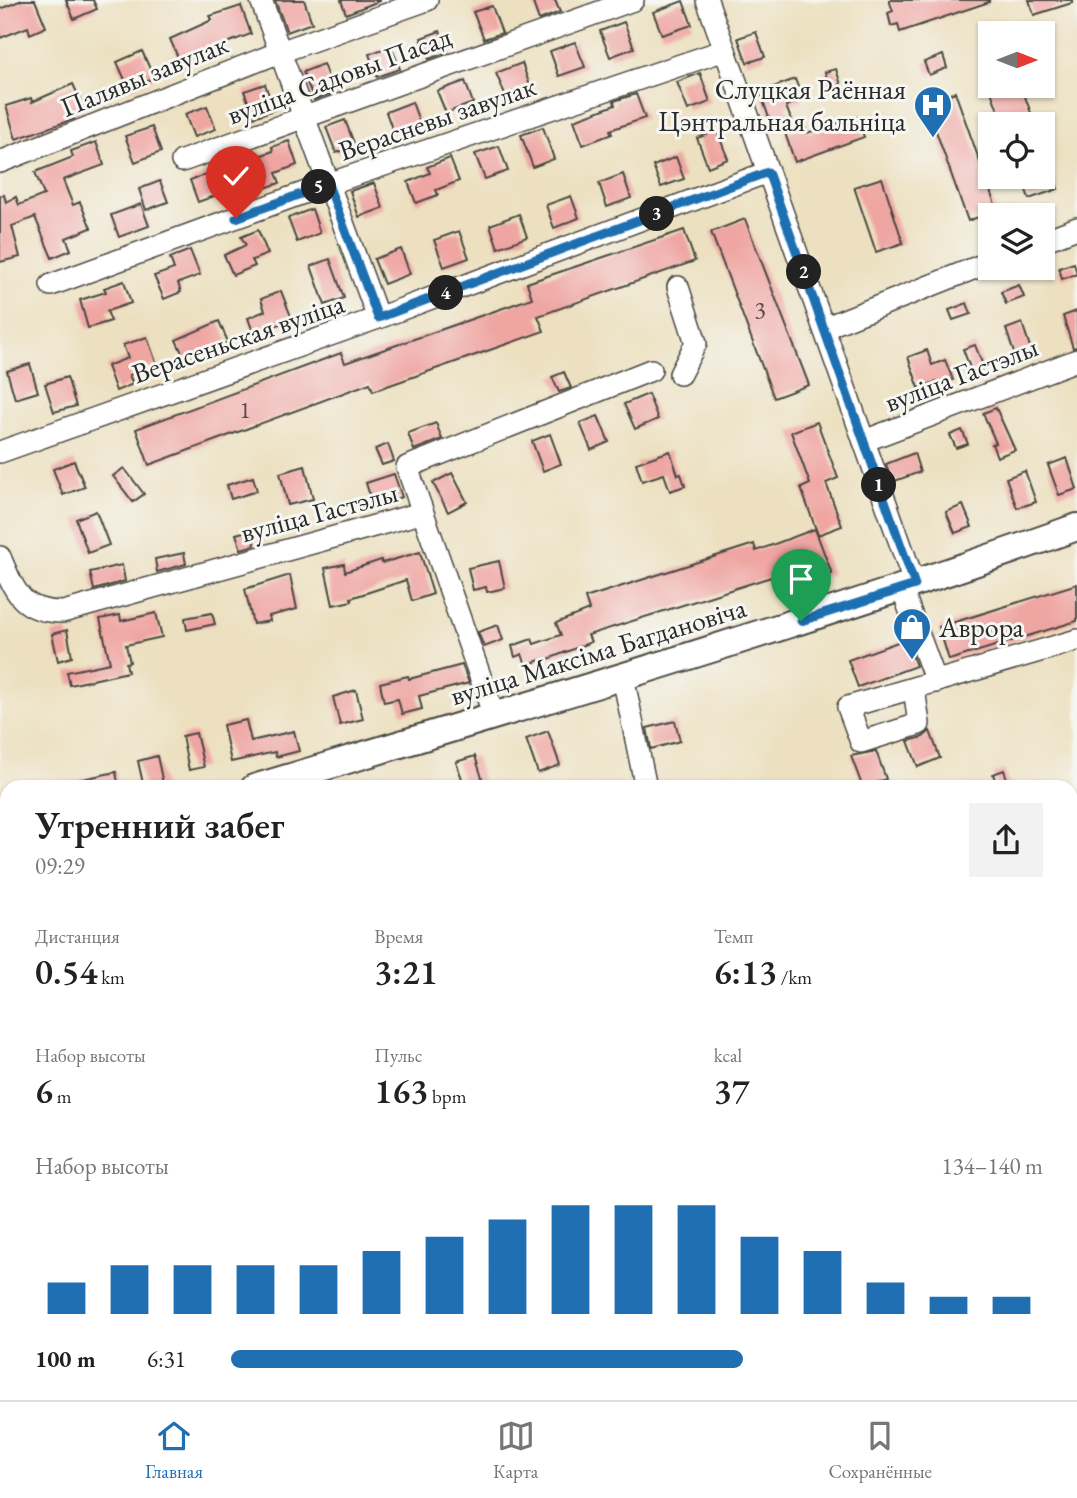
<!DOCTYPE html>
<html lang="ru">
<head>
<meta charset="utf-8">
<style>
  :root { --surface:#fff; --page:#f2f2f2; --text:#222; --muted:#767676; --line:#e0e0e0; --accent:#1f6fb2 }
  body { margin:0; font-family:"EB Garamond",serif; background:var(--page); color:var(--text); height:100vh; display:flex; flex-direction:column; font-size:26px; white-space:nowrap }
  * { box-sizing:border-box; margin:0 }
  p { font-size:23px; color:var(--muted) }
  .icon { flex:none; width:38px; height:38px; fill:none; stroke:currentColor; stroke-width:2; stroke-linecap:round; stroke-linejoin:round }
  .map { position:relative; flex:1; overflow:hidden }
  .details { position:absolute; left:0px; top:780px; width:1078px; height:620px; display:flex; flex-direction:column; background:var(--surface); border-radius:21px 21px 0 0; box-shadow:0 2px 5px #0004 }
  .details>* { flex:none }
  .needle { width:46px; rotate:90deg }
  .tools { position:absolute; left:978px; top:21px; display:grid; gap:14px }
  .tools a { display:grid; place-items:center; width:77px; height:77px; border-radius:0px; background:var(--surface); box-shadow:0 2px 5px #0004; font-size:35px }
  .pin { position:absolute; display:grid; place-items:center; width:60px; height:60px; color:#fff; margin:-72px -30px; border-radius:50% 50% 50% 0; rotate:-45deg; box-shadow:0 0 7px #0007 }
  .pin .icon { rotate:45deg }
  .km { position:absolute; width:35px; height:35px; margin:-18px; border-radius:50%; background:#222; color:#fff; font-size:19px; line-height:35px; text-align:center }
  .round { display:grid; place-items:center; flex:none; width:74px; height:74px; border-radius:0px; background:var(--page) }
  .head { display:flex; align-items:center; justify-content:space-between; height:119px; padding:0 35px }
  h1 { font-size:38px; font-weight:600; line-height:52px }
  .metrics { display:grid; grid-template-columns:repeat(3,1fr); gap:10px; height:119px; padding:7px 35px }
  .metrics div { display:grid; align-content:center }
  .metrics b { font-size:35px; font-weight:600 }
  .metrics small { font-size:19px; font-weight:400 }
  .metrics p { font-size:19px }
  .chart { height:196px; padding:14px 35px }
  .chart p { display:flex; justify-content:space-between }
  .chart svg { width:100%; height:126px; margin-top:7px; stroke:var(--accent); stroke-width:6 }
  ul { padding:0 35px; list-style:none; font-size:23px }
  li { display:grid; grid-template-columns:112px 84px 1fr; align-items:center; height:52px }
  li i { height:18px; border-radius:9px; background:var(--accent) }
  .dock { display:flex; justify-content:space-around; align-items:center; height:98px; border-top:2px solid var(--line); background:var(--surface); font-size:19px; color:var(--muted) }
  .dock a { display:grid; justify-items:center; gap:4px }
  .dock .current { color:var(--accent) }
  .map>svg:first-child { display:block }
</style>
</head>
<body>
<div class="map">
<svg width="1077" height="1400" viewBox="0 0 1077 1400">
  <rect width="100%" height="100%" fill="#f6f6f2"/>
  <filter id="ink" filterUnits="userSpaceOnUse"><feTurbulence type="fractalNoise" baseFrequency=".0143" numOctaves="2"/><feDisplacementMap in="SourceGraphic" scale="14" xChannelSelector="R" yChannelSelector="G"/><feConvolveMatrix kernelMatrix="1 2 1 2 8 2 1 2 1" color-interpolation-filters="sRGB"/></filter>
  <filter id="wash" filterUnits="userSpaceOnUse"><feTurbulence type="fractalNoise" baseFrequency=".00686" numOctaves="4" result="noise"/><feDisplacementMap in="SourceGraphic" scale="28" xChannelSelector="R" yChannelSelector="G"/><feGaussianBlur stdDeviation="1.57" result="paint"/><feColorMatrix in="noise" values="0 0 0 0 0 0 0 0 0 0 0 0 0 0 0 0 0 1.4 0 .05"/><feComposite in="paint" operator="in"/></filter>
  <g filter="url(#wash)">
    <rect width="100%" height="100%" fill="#ece0c0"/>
    <g id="blocks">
      <g fill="#efa5a2">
        <polygon points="22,0 35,0 46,27 30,34 28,27 0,38 0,9"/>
        <polygon points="66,0 93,0 97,9 74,19"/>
        <polygon points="275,0 304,0 312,23 287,32"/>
        <polygon points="341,0 379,0 379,1 346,14"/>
        <polygon points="532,0 555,0 560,12 539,20"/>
        <polygon points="889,0 989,0 989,2 900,32 898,24 891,26 888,13 893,11"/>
        <polygon points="1029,0 1072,0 1072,3 1034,15"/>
        <polygon points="683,1 692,25 662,35 653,12"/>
        <polygon points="241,6 251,34 207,50 209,55 182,67 170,39 212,20 210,16"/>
        <polygon points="492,6 502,33 484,39 473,12"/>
        <polygon points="624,22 634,48 610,57 600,31"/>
        <polygon points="440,31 448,52 429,59 421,38"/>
        <polygon points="756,32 765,57 747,63 738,38"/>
        <polygon points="575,42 585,67 559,76 550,51"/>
        <polygon points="391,46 400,69 377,77 369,54"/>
        <polygon points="142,51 154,78 129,89 117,62"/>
        <polygon points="943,55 947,68 929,75 924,62"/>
        <polygon points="522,63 530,86 505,95 496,73"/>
        <polygon points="323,64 334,93 314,100 303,72"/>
        <polygon points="836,69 841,85 830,89 825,72"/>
        <polygon points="700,73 710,102 688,110 677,82"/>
        <polygon points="795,79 803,100 786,106 793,125 774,132 760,92"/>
        <polygon points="465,81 473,103 446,113 437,91"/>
        <polygon points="73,84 85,110 73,116 74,119 16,139 6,106 31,98 32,102"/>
        <polygon points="265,84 274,110 254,117 244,91"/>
        <polygon points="989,86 1021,86 1035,124 1003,124"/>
        <polygon points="955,92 997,210 968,221 926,103"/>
        <polygon points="636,94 645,118 610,130 612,134 583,145 574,120 615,105 614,101"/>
        <polygon points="412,102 420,124 394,134 386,112"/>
        <polygon points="207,106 216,129 194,137 185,114"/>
        <polygon points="857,117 864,137 795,162 785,133 805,126 807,133"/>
        <polygon points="345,120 355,146 336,153 326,127"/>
        <polygon points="152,127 161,152 135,162 125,136"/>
        <polygon points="543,127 554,159 533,167 521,135"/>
        <polygon points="717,131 728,159 708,167 697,138"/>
        <polygon points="289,141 297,165 276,173 280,183 259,190 248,160 273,151 272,147"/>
        <polygon points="96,142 104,165 63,180 73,205 80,202 91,228 66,238 71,250 52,258 35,217 12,226 20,257 0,262 0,196 4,195 6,202 16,197 19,205 44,195 35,172 73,157 71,151"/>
        <polygon points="499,146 508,171 485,179 475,154"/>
        <polygon points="1043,152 1058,189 1029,199 1022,177 1043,177"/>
        <polygon points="676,157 684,179 661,187 653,166"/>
        <polygon points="450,158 459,181 436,190 438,195 416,203 408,182 430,173 427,167"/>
        <polygon points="212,172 220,194 198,202 190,180"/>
        <polygon points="623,174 631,198 607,207 599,183"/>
        <polygon points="882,178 903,243 876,252 854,187"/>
        <polygon points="160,181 168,202 146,210 139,189"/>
        <polygon points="374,183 383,208 359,217 350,191"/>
        <polygon points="571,196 579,218 554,228 546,205"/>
        <polygon points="141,204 149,226 119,237 111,215"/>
        <polygon points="312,209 320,233 297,242 288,218"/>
        <polygon points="519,214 527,237 498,248 490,225"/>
        <polygon points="745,219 809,385 774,398 711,232"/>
        <polygon points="258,230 268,254 252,260 255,266 233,275 224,255 246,245 241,237"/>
        <polygon points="684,230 695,261 538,316 544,331 373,391 370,383 149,465 136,429 341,353 345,363 532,298 527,283"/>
        <polygon points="459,231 469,258 444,267 434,240"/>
        <polygon points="401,249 410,274 384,284 374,259"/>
        <polygon points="190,250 200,275 178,283 181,292 164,299 154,276 174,269 170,258"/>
        <polygon points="330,259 344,298 325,305 311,266"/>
        <polygon points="1074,263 1077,274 1062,279 1059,268"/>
        <polygon points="124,281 131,303 107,311 111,321 88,328 80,300 106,292 104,288"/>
        <polygon points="1019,285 1024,297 1006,304 1001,292"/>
        <polygon points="281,291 292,319 272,327 274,333 256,340 248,318 265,311 261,299"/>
        <polygon points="967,303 971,314 953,320 949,310"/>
        <polygon points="1077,311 1077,347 1073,348 1063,316"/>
        <polygon points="219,321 228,342 186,361 176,340"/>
        <polygon points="1022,323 1031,350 1015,356 1006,329"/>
        <polygon points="147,337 157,365 129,375 133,384 116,391 107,366 128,358 123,345"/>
        <polygon points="975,345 984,368 972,373 963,349"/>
        <polygon points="927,350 932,365 945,360 953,380 939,385 938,381 919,388 908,357"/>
        <polygon points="30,364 38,392 15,399 7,371"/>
        <polygon points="564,372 571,388 559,392 552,377"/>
        <polygon points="67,377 76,406 54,412 45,384"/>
        <polygon points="648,394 658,419 635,429 624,404"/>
        <polygon points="996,408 1015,450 997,457 992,444 996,443 983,413"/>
        <polygon points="598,416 609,442 591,450 580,423"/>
        <polygon points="817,422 838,478 826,483 842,526 818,535 801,488 810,484 791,432"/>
        <polygon points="436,423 442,439 414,450 408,433"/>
        <polygon points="962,430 968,444 956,448 950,435"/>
        <polygon points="550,434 561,464 543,471 532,441"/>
        <polygon points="388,444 394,461 382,465 375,449"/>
        <polygon points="670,451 678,475 681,474 685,486 670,491 664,474 642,481 636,463"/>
        <polygon points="914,453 920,472 892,482 886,464"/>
        <polygon points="1067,458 1077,489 1059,495 1048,465"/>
        <polygon points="74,461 85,487 63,495 53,469"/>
        <polygon points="305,466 313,499 288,505 280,473"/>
        <polygon points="124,468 144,494 133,502 113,476"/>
        <polygon points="1025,471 1036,502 1017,508 1006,478"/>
        <polygon points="452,473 467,502 448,512 433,483"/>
        <polygon points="394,474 402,497 373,506 366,483"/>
        <polygon points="253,477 257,491 231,499 227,485"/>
        <polygon points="963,505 972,527 955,533 946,512"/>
        <polygon points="96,511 109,545 88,553 76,519"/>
        <polygon points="815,529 832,574 778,594 771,577 588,635 591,642 546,660 546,658 526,665 522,654 515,657 512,646 532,639 534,644 561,635 556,623 589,610 585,598 754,544 756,551"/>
        <polygon points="251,530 255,545 241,549 236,534"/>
        <polygon points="420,552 433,594 412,601 406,580 351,598 352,601 333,605 325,568 344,564 345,572 381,560 382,563"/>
        <polygon points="184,553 186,564 157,572 155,559"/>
        <polygon points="499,561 505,588 487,592 486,587 473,590 468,568"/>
        <polygon points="122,565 125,581 94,590 90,572"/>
        <polygon points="290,575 297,609 269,616 270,621 253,624 245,589"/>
        <polygon points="1077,584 1077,621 949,660 939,627"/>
        <polygon points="156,613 162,637 126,645 130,662 126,663 128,672 70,685 67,672 110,663 100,619 120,615 121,621"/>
        <polygon points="212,613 215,624 187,630 185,618"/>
        <polygon points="498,625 503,640 484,647 478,632"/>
        <polygon points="67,630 72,657 58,661 52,634"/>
        <polygon points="906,639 916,666 858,687 848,660"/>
        <polygon points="462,665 469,683 419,696 422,709 402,714 398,699 384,702 380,683 408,676 409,679"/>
        <polygon points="356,690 363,719 340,725 333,697"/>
        <polygon points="246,720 251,741 294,731 299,751 276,757 275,752 231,762 223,725"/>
        <polygon points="675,721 680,741 651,749 647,728"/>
        <polygon points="548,731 560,765 538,773 526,739"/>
        <polygon points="930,731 940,758 918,767 908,741 923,737"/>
        <polygon points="196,733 204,767 189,770 182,736"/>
        <polygon points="876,751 886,779 863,788 851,756"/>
        <polygon points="157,756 164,788 144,788 138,761"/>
        <polygon points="475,756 483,781 465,787 456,762"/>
        <polygon points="1004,770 1010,788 998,788 993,774"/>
        <polygon points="116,772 119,788 69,788 68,782"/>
      </g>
    </g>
  </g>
  <g filter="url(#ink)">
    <use href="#blocks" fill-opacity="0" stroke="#484641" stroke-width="2"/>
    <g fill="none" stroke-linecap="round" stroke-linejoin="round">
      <defs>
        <g id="minor">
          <polyline points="261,0 378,318"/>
          <polyline points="707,0 915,585"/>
          <polyline points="182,161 633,0"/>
          <polyline points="0,162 280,52 427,0"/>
          <polyline points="1043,241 1077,228"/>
          <polyline points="51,285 328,184 725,50"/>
          <polyline points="678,287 696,343 680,374"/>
          <polyline points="824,328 990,262"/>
          <polyline points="864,441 1077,360"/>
          <polyline points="0,452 378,318 768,172"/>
          <path d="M0,557C15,592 21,612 63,612L421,513"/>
          <polyline points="902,589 936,682"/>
          <polyline points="623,677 646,788"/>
          <polyline points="914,688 919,724 861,742 848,707 1077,640"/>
          <polyline points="494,716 407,467 651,370"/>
          <polyline points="1071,821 1077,819"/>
          <polyline points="1071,1055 1077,1073"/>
          <polyline points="0,1066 7,1063"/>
          <polyline points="0,1204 7,1224"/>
          <polyline points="1071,1290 1077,1288"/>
          <polyline points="67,1393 70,1400"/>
          <polyline points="495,1393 498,1400"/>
          <polyline points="791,1393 794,1400"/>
          <polyline points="853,1393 855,1400"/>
          <polyline points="684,1400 704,1393"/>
          <polyline points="903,1400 905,1393"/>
        </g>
        <g id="major">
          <path d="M254,788C530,705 806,624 1077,527"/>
          <polyline points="0,863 7,861"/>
        </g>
      </defs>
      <use href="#minor" stroke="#484641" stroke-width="24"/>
      <use href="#major" stroke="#484641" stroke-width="30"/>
      <use href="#minor" stroke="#fff" stroke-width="21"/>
      <use href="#major" stroke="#fff" stroke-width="26"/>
    </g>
  </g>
  <g fill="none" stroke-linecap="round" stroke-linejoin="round" filter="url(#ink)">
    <defs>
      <polyline id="route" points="236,218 328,184 378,318 768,172 915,585 801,621"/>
    </defs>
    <use href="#route" stroke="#fff" stroke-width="14"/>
    <use href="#route" stroke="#1f6fb2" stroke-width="9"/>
  </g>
  <defs>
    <symbol id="hospital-pin" viewBox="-11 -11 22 30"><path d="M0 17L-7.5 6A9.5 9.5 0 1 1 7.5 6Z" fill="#1f6fb2" stroke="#f6f6f2"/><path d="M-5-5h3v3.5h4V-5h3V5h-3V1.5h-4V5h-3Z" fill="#fff"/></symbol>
    <symbol id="shop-pin" viewBox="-11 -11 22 30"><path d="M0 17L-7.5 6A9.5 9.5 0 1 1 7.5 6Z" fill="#1f6fb2" stroke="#f6f6f2"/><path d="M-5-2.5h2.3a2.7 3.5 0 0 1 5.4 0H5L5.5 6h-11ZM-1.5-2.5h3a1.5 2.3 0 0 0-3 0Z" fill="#fff"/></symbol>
  </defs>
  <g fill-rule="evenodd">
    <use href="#hospital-pin" x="911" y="83" width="44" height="60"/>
    <use href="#shop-pin" x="890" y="605" width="44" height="60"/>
  </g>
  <g text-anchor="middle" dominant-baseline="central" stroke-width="6" stroke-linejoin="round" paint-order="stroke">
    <g font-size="24" fill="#5c4a49">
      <text x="760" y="309">3</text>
      <text x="245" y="409">1</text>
    </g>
    <g font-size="28" fill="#2b2b2b" stroke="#f6f6f2">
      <text transform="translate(144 75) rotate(-22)">Палявы завулак</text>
      <text transform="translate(339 75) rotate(-20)">вуліца Садовы Пасад</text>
      <text transform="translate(437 118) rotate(-19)">Верасневы завулак</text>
      <text transform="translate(238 338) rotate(-19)">Верасеньская вуліца</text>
      <text transform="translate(961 374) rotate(-21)">вуліца Гастэлы</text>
      <text transform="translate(319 512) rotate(-15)">вуліца Гастэлы</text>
      <text transform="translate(598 651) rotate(-17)">вуліца Максіма Багдановіча</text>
    </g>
    <g font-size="28" fill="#2b2b2b" stroke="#f6f6f2" text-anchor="end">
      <text x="906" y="89">Слуцкая Раённая<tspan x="906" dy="32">Цэнтральная бальніца</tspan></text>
      <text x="939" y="627" text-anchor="start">Аврора</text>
    </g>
  </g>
</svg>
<div class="tools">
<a><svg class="needle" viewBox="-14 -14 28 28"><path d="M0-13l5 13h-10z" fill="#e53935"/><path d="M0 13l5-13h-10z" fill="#767676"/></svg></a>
<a><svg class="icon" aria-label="locate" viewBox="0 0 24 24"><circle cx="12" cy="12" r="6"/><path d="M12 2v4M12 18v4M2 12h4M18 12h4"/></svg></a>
<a><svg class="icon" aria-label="layers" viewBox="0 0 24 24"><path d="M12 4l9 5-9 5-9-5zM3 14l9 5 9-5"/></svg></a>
</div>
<div class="pin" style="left:801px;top:621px;background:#1e9e55"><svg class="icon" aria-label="arrive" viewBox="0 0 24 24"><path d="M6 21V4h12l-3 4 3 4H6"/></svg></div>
<div class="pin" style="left:236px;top:218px;background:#d93025"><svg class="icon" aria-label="check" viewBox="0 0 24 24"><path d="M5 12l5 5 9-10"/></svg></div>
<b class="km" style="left:879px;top:485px">1</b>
<b class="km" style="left:804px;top:272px">2</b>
<b class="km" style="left:657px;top:214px">3</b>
<b class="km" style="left:446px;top:293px">4</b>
<b class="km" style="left:319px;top:187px">5</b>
<section class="details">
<div class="head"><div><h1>Утренний забег</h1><p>09:29</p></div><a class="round"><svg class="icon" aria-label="share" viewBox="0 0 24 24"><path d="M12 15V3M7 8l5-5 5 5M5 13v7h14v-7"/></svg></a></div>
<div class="metrics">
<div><p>Дистанция</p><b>0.54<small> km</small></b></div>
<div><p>Время</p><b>3:21</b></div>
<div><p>Темп</p><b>6:13<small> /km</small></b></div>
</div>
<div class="metrics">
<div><p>Набор высоты</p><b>6<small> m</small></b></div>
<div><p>Пульс</p><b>163<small> bpm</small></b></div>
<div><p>kcal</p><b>37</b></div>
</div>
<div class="chart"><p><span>Набор высоты</span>134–140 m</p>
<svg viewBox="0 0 160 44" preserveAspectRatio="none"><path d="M5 44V33M15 44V27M25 44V27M35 44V27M45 44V27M55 44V22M65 44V17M75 44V11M85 44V6M95 44V6M105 44V6M115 44V17M125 44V22M135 44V33M145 44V38M155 44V38"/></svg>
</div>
<ul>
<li><b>100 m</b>6:31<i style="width:63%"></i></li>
</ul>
</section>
</div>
<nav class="dock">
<a class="current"><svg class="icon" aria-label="home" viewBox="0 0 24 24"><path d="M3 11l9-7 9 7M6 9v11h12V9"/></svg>Главная</a>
<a><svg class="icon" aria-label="map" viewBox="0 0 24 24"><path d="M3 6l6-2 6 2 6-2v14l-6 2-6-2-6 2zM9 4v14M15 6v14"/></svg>Карта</a>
<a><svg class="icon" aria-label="saved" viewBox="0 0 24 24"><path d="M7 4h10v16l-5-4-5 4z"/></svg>Сохранённые</a>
</nav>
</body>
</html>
